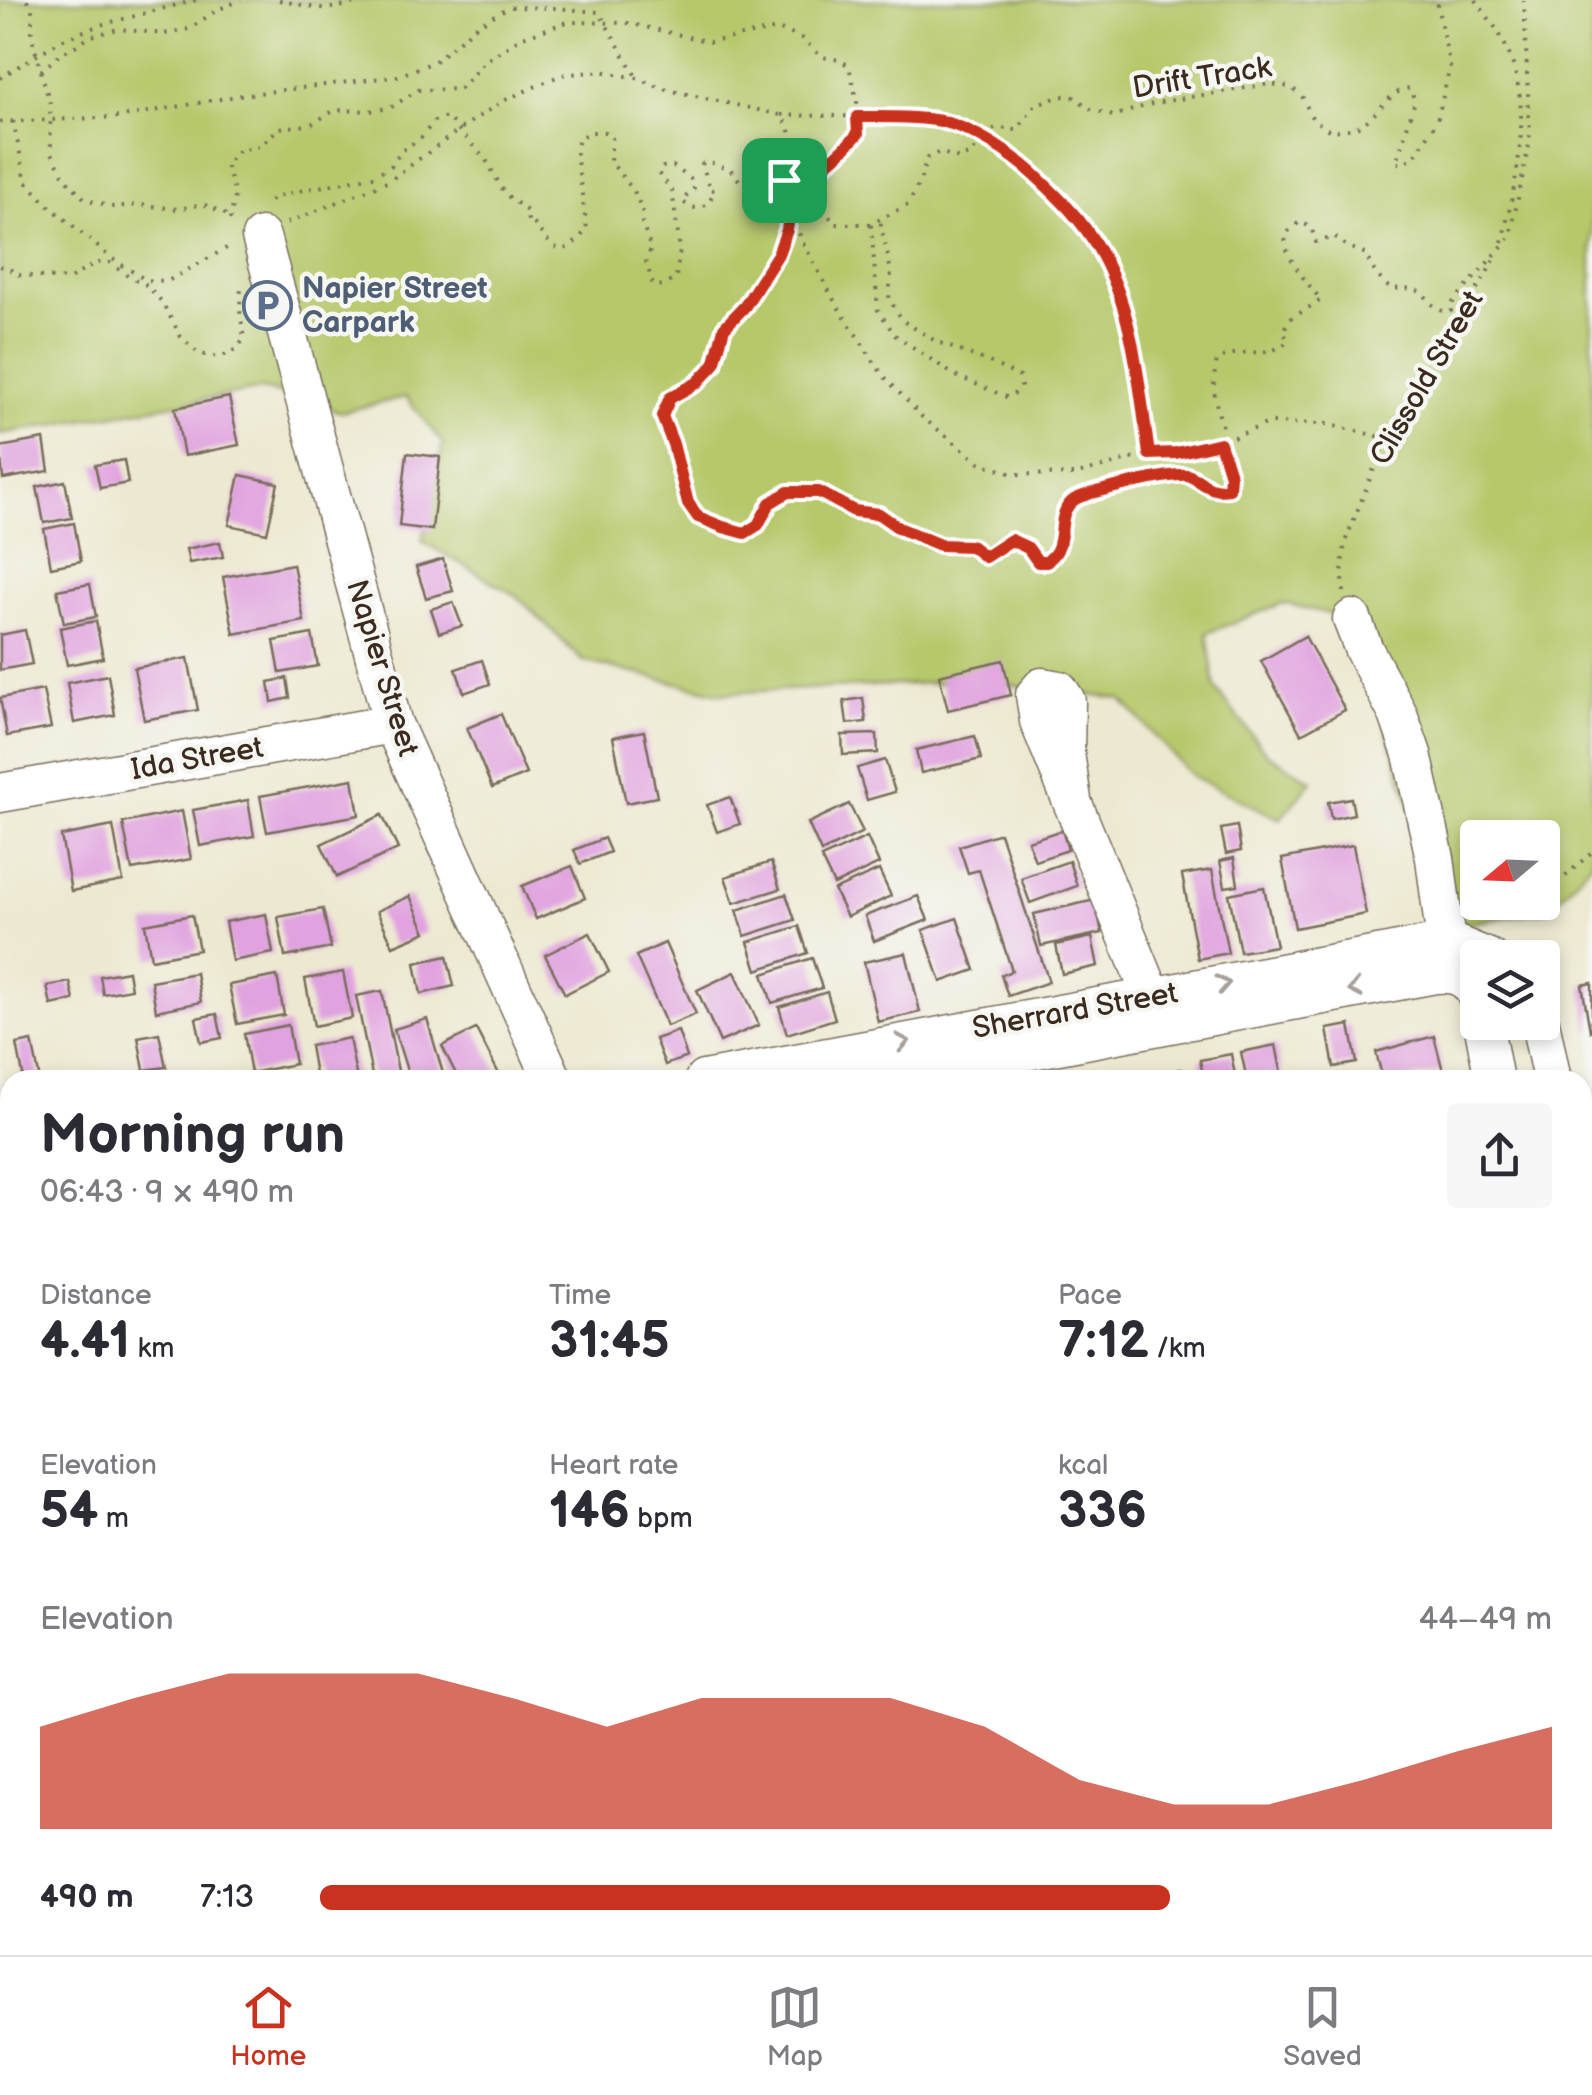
<!DOCTYPE html>
<html lang="en">
<head>
<meta charset="utf-8">
<style>
  :root { --surface:#fff; --page:#f7f7f7; --text:#2b2b33; --muted:#7c7c81; --line:#e1e1e2; --accent:#c8321e }
  body { margin:0; font-family:"Balsamiq Sans",sans-serif; background:var(--page); color:var(--text); height:100vh; display:flex; flex-direction:column; font-size:38px; white-space:nowrap }
  * { box-sizing:border-box; margin:0 }
  p { font-size:32px; color:var(--muted) }
  .icon { flex:none; width:55px; height:55px; fill:none; stroke:currentColor; stroke-width:2; stroke-linecap:round; stroke-linejoin:round }
  .map { position:relative; flex:1; overflow:hidden }
  .sheet { position:absolute; left:0px; top:1070px; width:1592px; height:885px; display:flex; flex-direction:column; background:var(--surface); border-radius:30px 30px 0 0; box-shadow:0 5px 15px #0003 }
  .sheet>* { flex:none }
  .needle { width:65px; rotate:251deg }
  .buttons { position:absolute; left:1460px; top:820px; display:grid; gap:20px }
  .buttons a { display:grid; place-items:center; width:100px; height:100px; border-radius:10px; background:var(--surface); box-shadow:0 5px 15px #0003; font-size:50px }
  .pin { position:absolute; display:grid; place-items:center; width:85px; height:85px; color:#fff; margin:-42px; border-radius:20px; box-shadow:0 5px 15px #0006 }
  .round { display:grid; place-items:center; flex:none; width:105px; height:105px; border-radius:10px; background:var(--page) }
  .summary { display:flex; align-items:center; justify-content:space-between; height:170px; padding:0 40px }
  h1 { font-size:55px; font-weight:600; line-height:75px }
  .figures { display:grid; grid-template-columns:repeat(3,1fr); gap:15px; height:170px; padding:10px 40px }
  .figures div { display:grid; align-content:center }
  .figures b { font-size:50px; font-weight:600 }
  .figures small { font-size:28px; font-weight:400 }
  .figures p { font-size:28px }
  .chart { height:280px; padding:20px 40px }
  .chart p { display:flex; justify-content:space-between }
  .chart svg { width:100%; height:180px; margin-top:10px; fill:var(--accent); opacity:.7 }
  ul { padding:0 40px; list-style:none; font-size:32px }
  li { display:grid; grid-template-columns:160px 120px 1fr; align-items:center; height:75px }
  li i { height:25px; border-radius:12px; background:var(--accent) }
  .menu { display:flex; justify-content:space-around; align-items:center; height:140px; border-top:2px solid var(--line); background:var(--surface); font-size:28px; color:var(--muted) }
  .menu a { display:grid; justify-items:center; gap:5px }
  .menu .selected { color:var(--accent) }
  .map>svg:first-child { display:block }
</style>
</head>
<body>
<div class="map">
<svg width="1592" height="1955" viewBox="0 0 1592 1955">
  <rect width="100%" height="100%" fill="#f6f6f2"/>
  <filter id="ink" filterUnits="userSpaceOnUse"><feTurbulence type="fractalNoise" baseFrequency=".01" numOctaves="2"/><feDisplacementMap in="SourceGraphic" scale="20" xChannelSelector="R" yChannelSelector="G"/><feConvolveMatrix kernelMatrix="1 2 1 2 8 2 1 2 1" color-interpolation-filters="sRGB"/></filter>
  <filter id="wash" filterUnits="userSpaceOnUse"><feTurbulence type="fractalNoise" baseFrequency=".0048" numOctaves="4" result="noise"/><feDisplacementMap in="SourceGraphic" scale="40" xChannelSelector="R" yChannelSelector="G"/><feGaussianBlur stdDeviation="2.25" result="paint"/><feColorMatrix in="noise" values="0 0 0 0 0 0 0 0 0 0 0 0 0 0 0 0 0 1.4 0 .05"/><feComposite in="paint" operator="in"/></filter>
  <g filter="url(#wash)">
    <rect width="100%" height="100%" fill="#ede9d1"/>
    <path fill="#b6c86b" stroke="#787944" stroke-width="2.5" fill-rule="evenodd" d="M0,0H1592V862L1548,910L1448,927L1352,619L1283,603L1207,633L1215,688L1266,753L1312,781L1280,819L1192,776L1121,699L982,681L720,693L583,661L517,596L422,541L443,444L406,397L341,412L263,389L0,434ZM1478,838H1542V902H1478Z"/>
    <g id="blocks">
      <g fill="#e1a3df">
        <polygon points="229,397 239,445 184,456 175,408"/>
        <polygon points="44,439 49,471 3,479 0,447"/>
        <polygon points="407,453 440,457 432,530 399,526"/>
        <polygon points="124,460 128,483 100,488 95,465"/>
        <polygon points="240,475 278,483 267,533 229,525"/>
        <polygon points="65,481 72,518 44,523 37,487"/>
        <polygon points="74,523 81,561 51,567 44,529"/>
        <polygon points="220,542 223,557 189,563 186,549"/>
        <polygon points="443,559 453,591 426,598 416,567"/>
        <polygon points="293,564 304,621 234,634 223,577"/>
        <polygon points="90,584 96,617 64,623 57,590"/>
        <polygon points="453,602 462,626 439,633 431,609"/>
        <polygon points="96,621 103,658 67,665 60,628"/>
        <polygon points="25,630 32,664 0,670 0,635"/>
        <polygon points="312,634 318,666 280,673 274,641"/>
        <polygon points="1305,636 1345,710 1301,734 1261,661"/>
        <polygon points="188,658 198,710 144,720 134,668"/>
        <polygon points="482,660 490,684 464,693 456,669"/>
        <polygon points="1003,660 1011,695 948,710 939,675"/>
        <polygon points="108,675 115,715 74,723 67,683"/>
        <polygon points="287,678 290,698 272,702 269,682"/>
        <polygon points="43,690 51,728 7,736 0,698"/>
        <polygon points="863,698 866,722 847,724 844,701"/>
        <polygon points="501,714 526,774 492,788 467,728"/>
        <polygon points="644,731 657,797 626,803 613,737"/>
        <polygon points="877,734 878,753 843,755 842,735"/>
        <polygon points="975,736 981,759 921,773 916,750"/>
        <polygon points="885,760 895,792 867,800 857,768"/>
        <polygon points="353,779 359,815 267,832 260,796"/>
        <polygon points="730,797 740,824 717,832 707,805"/>
        <polygon points="1351,798 1354,814 1331,819 1328,802"/>
        <polygon points="248,800 254,836 200,846 193,810"/>
        <polygon points="849,804 863,832 821,852 808,823"/>
        <polygon points="182,811 191,859 132,870 123,823"/>
        <polygon points="382,815 398,849 337,877 321,844"/>
        <polygon points="113,826 123,881 71,891 61,836"/>
        <polygon points="1237,826 1241,851 1226,854 1221,829"/>
        <polygon points="1062,830 1068,850 1035,861 1028,841"/>
        <polygon points="1000,833 1049,982 1008,996 1001,975 1012,971 979,870 968,873 959,846"/>
        <polygon points="867,837 879,864 834,885 821,858"/>
        <polygon points="604,838 610,852 580,864 574,850"/>
        <polygon points="1353,845 1366,914 1295,928 1282,859"/>
        <polygon points="1234,858 1238,885 1225,887 1220,861"/>
        <polygon points="1069,861 1077,886 1030,903 1021,878"/>
        <polygon points="771,862 780,889 734,903 725,877"/>
        <polygon points="572,866 585,898 536,919 522,886"/>
        <polygon points="879,870 891,896 847,917 834,890"/>
        <polygon points="1212,870 1228,953 1198,959 1182,875"/>
        <polygon points="1264,887 1276,946 1240,952 1229,894"/>
        <polygon points="786,894 795,920 745,936 737,910"/>
        <polygon points="410,896 426,932 393,946 377,911"/>
        <polygon points="918,896 928,920 874,941 865,916"/>
        <polygon points="1095,900 1102,933 1041,946 1034,914"/>
        <polygon points="323,909 331,948 285,957 278,917"/>
        <polygon points="266,914 273,953 232,961 225,922"/>
        <polygon points="192,915 199,950 151,959 145,924"/>
        <polygon points="957,918 975,970 941,982 923,930"/>
        <polygon points="799,926 808,953 757,970 748,942"/>
        <polygon points="590,933 609,972 565,994 545,955"/>
        <polygon points="1092,937 1098,966 1062,974 1056,945"/>
        <polygon points="665,943 696,1014 667,1026 636,956"/>
        <polygon points="906,953 920,1012 878,1022 864,962"/>
        <polygon points="447,956 454,986 421,994 415,963"/>
        <polygon points="812,958 822,988 772,1003 763,974"/>
        <polygon points="128,971 131,989 103,994 100,976"/>
        <polygon points="343,972 352,1018 314,1026 305,979"/>
        <polygon points="735,972 759,1025 720,1042 697,990"/>
        <polygon points="196,973 201,1002 156,1011 151,981"/>
        <polygon points="277,976 284,1015 237,1024 229,985"/>
        <polygon points="70,982 74,1000 51,1005 47,986"/>
        <polygon points="1592,983 1592,1030 1590,1031 1582,985"/>
        <polygon points="382,991 399,1076 373,1080 356,996"/>
        <polygon points="827,992 835,1019 787,1034 779,1007"/>
        <polygon points="217,1014 222,1038 201,1042 196,1018"/>
        <polygon points="427,1019 445,1080 410,1080 394,1029"/>
        <polygon points="288,1025 295,1064 251,1073 244,1034"/>
        <polygon points="1350,1025 1357,1063 1334,1067 1327,1029"/>
        <polygon points="476,1029 499,1074 488,1080 459,1080 442,1046"/>
        <polygon points="678,1031 687,1057 665,1065 655,1039"/>
        <polygon points="159,1033 166,1067 144,1070 138,1037"/>
        <polygon points="1434,1036 1443,1071 1406,1080 1383,1080 1376,1052"/>
        <polygon points="349,1038 357,1080 316,1080 310,1046"/>
        <polygon points="32,1041 40,1080 24,1080 17,1044"/>
        <polygon points="1276,1045 1283,1080 1247,1080 1241,1052"/>
        <polygon points="1231,1054 1236,1080 1204,1080 1200,1060"/>
        <polygon points="1181,1069 1183,1080 1141,1080 1141,1077"/>
        <polygon points="10,1306 10,1348 0,1350 0,1308"/>
        <polygon points="10,1568 10,1613 6,1614 0,1585 0,1570"/>
        <polygon points="10,1746 10,1797 3,1798 0,1781 0,1748"/>
        <polygon points="1592,1897 1592,1939 1582,1941 1582,1899"/>
        <polygon points="120,1945 153,1945 154,1950 122,1955"/>
        <polygon points="316,1945 357,1945 359,1954 318,1955"/>
        <polygon points="385,1945 432,1945 434,1955 387,1955"/>
        <polygon points="472,1945 504,1945 506,1955 474,1955"/>
        <polygon points="588,1945 694,1945 696,1953 694,1955 590,1955"/>
        <polygon points="1364,1945 1378,1945 1380,1955 1344,1955 1343,1949"/>
        <polygon points="1415,1945 1427,1945 1429,1955 1391,1955 1390,1950"/>
        <polygon points="1472,1945 1514,1945 1516,1955 1474,1955"/>
      </g>
    </g>
  </g>
  <g filter="url(#ink)">
    <use href="#blocks" fill-opacity="0" stroke="#796d5d" stroke-width="2.5"/>
    <g fill="none" stroke-linecap="round" stroke-linejoin="round">
      <defs>
        <g id="minor">
          <polyline points="261,237 393,724 553,1080"/>
          <polyline points="1352,619 1364,650 1398,714 1412,754 1435,858 1449,966"/>
          <polyline points="0,793 393,724"/>
          <polyline points="1072,800 1065,753 1066,701 1059,690 1042,687 1035,695 1039,721 1152,997"/>
          <polyline points="1483,1022 1494,1080"/>
          <polyline points="1540,1022 1552,1080"/>
          <polyline points="704,1080 1426,946 1457,945 1489,958"/>
          <path d="M873,1080L1435,974C1457,972 1470,978 1478,999"/>
          <polyline points="0,1228 10,1226"/>
          <polyline points="1582,1244 1592,1296"/>
          <polyline points="1582,1388 1592,1386"/>
          <polyline points="1582,1472 1592,1469"/>
          <polyline points="1582,1549 1592,1599"/>
          <polyline points="0,1685 10,1683"/>
          <polyline points="1582,1843 1592,1841"/>
          <polyline points="759,1945 761,1955"/>
          <polyline points="992,1955 1045,1945"/>
        </g>
      </defs>
      <use href="#minor" stroke="#796d5d" stroke-width="41"/>
      <g stroke="#796d5d" stroke-width="4" stroke-dasharray="2.5 8" stroke-linecap="butt">
        <polyline points="27,0 32,9 32,38 50,104 51,151 65,178 85,199 111,207 140,205 179,209 203,204 224,213 230,220"/>
        <path d="M279,0C311,7 329,14 361,0"/>
        <path d="M1476,0C1484,13 1495,25 1502,39C1537,104 1516,180 1501,247"/>
        <polyline points="41,71 58,56 92,36 118,29 164,34 189,29 217,10 241,0"/>
        <polyline points="0,78 61,40 100,25 196,0"/>
        <polyline points="781,115 883,117 941,122 992,142 1027,167 1068,206 1098,247 1116,285 1135,353 1149,454"/>
        <polyline points="13,121 26,181 47,204 111,258 146,280 168,281 232,245"/>
        <polyline points="0,122 121,117 242,95 398,76 434,62 477,25 509,7 554,8 599,12 637,78"/>
        <path d="M815,172L810,195L836,224H871L908,205L920,181L927,158L940,152L959,159L973,153L981,134L997,128L1017,130L1036,104L1062,96L1074,97L1091,109L1113,116L1155,103L1270,84L1290,87L1302,96L1312,118L1330,131C1339,130 1348,130 1356,127C1377,119 1387,91 1410,88L1415,101L1396,163H1405L1416,154L1437,121L1450,67L1436,0"/>
        <path d="M785,180L784,193L791,207L787,230L778,254L745,306L723,328L714,365L697,383L670,398L663,416L673,443L688,503L699,517L723,527L745,533L758,525L770,503L788,492H819L853,511L879,514L899,529L940,545L971,546L985,557L1011,539L1028,548L1038,562H1047C1050,558 1055,555 1057,550C1065,534 1057,511 1073,499C1083,492 1176,472 1187,475C1203,480 1208,493 1229,489C1230,470 1226,455 1218,439L1223,428C1215,404 1211,385 1217,360C1238,346 1270,360 1288,341L1283,331L1290,319L1321,300C1310,286 1278,251 1287,233C1289,230 1297,224 1300,222L1311,227L1316,242L1335,237L1346,246L1366,254C1371,269 1379,279 1391,289C1435,285 1417,301 1447,313L1451,311L1449,307L1510,237L1530,140L1524,0"/>
        <path d="M230,220L235,195L226,164L239,150L260,146L279,128L310,125L335,110L369,111L390,108L418,90L460,89L484,62L520,38L567,22L628,23L710,42L778,29L801,38L822,57L840,60L849,66L857,101L858,135C850,143 843,152 835,159C810,181 770,183 739,180L730,169L707,161L702,164L711,191L714,189C710,208 696,214 682,201L694,188L692,180L673,166L663,167L658,173L672,190L680,250L676,277L664,286L653,285L646,261L651,249L642,223V210L634,191L610,161L612,138L605,132H591L579,138L576,153L587,229C562,261 555,251 534,224L528,223L527,211L505,194L486,160L447,117L435,120L421,138L401,151L392,165L373,176L294,192L277,197L264,205"/>
        <polyline points="287,223 389,181 466,125 503,101 561,75 601,71 637,78 664,89 781,115 790,129 793,158 791,207 801,239 836,304 882,374 922,417 979,462 1012,474 1074,475 1149,454 1176,453 1220,443 1268,423 1327,424 1386,438"/>
        <polyline points="871,225 878,310 895,335 954,375 1009,398 1021,388 1020,377 987,361 937,342 903,321 889,299 891,272 880,220"/>
        <polyline points="0,266 8,268 19,275 70,279 95,263 110,263 129,277 147,285 162,302 181,337 199,354 220,357 236,350 244,339 240,310 241,284"/>
        <polyline points="1344,592 1342,565 1345,542 1386,438 1415,398 1497,255"/>
        <polyline points="1542,897 1592,852"/>
        <polyline points="1472,918 1526,909 1534,902"/>
        <polyline points="0,1264 10,1262"/>
        <polyline points="1582,1425 1592,1423"/>
        <polyline points="1582,1801 1592,1799"/>
        <polyline points="704,1945 706,1955"/>
        <polyline points="808,1945 813,1945"/>
        <polyline points="826,1945 828,1955"/>
        <polyline points="715,1955 720,1945"/>
        <polyline points="1120,1955 1172,1945"/>
      </g>
      <use href="#minor" stroke="#fff" stroke-width="38"/>
    </g>
    <defs><path id="oneway-chevron" d="M-2-3.5L2.5 0L-2 3.5" fill="none" stroke-width="1.6" stroke-linecap="round" stroke-linejoin="round" transform="scale(2.5)"/></defs>
    <g stroke="#a79f9a">
      <use href="#oneway-chevron" transform="translate(1223 984) rotate(-11)"/>
      <use href="#oneway-chevron" transform="translate(1355 989) rotate(169)"/>
      <use href="#oneway-chevron" transform="translate(903 1042) rotate(-10)"/>
    </g>
  </g>
  <g fill="none" stroke-linecap="round" stroke-linejoin="round" filter="url(#ink)">
    <defs>
      <path id="route" d="M857,117C883,117 916,116 941,121C975,129 1014,155 1039,179C1061,200 1083,221 1098,248C1134,309 1139,386 1149,454L1176,453L1220,443L1230,475L1229,489C1207,493 1203,480 1187,475C1176,472 1083,493 1074,500C1057,512 1065,534 1057,550C1055,555 1050,558 1047,562H1038L1028,548L1011,540L985,557L971,546L940,545L899,528L879,514L854,511L819,492H788L770,503L758,525L745,533L723,527L698,517L688,503L673,444L662,416L670,398L697,383L714,365L724,328L745,306L778,254L787,230L791,207L784,192V180C824,170 831,163 858,134Z"/>
    </defs>
    <use href="#route" stroke="#fff" stroke-width="20"/>
    <use href="#route" stroke="#c8321e" stroke-width="12"/>
  </g>
  <defs>
    <symbol id="parking-ring" viewBox="-11 -11 22 22"><circle r="9.5" fill="#f6f6f2" stroke="#5c6f8a" stroke-width="1.5"/><path d="M-3.5-5.5H1a3.5 3.5 0 0 1 0 7H-1V5.5H-3.5ZM-1-3.4V-.6H.8a1.4 1.4 0 0 0 0-2.8Z" fill="#5c6f8a"/></symbol>
  </defs>
  <g fill-rule="evenodd">
    <use href="#parking-ring" x="240" y="278" width="55" height="55"/>
  </g>
  <g text-anchor="middle" dominant-baseline="central" stroke-width="9" stroke-linejoin="round" paint-order="stroke">
    <g font-size="30" fill="#3b2a1e" stroke="#f6f6f2">
      <text transform="translate(1202 78) rotate(-9)">Drift Track</text>
      <text transform="translate(1427 378) rotate(-60)">Clissold Street</text>
      <text transform="translate(382 668) rotate(73)">Napier Street</text>
      <text transform="translate(197 759) rotate(-10)">Ida Street</text>
      <text transform="translate(1075 1011) rotate(-10)">Sherrard Street</text>
    </g>
    <g font-size="30" font-weight="bold" fill="#4e5e75" stroke="#f6f6f2" text-anchor="start">
      <text x="302" y="289">Napier Street<tspan x="302" dy="34">Carpark</tspan></text>
    </g>
  </g>
</svg>
<div class="buttons">
<a><svg class="needle" viewBox="-14 -14 28 28"><path d="M0-13l5 13h-10z" fill="#e53935"/><path d="M0 13l5-13h-10z" fill="#7c7c81"/></svg></a>
<a><svg class="icon" aria-label="layers" viewBox="0 0 24 24"><path d="M12 4l9 5-9 5-9-5zM3 14l9 5 9-5"/></svg></a>
</div>
<div class="pin" style="left:784px;top:180px;background:#1e9e55"><svg class="icon" aria-label="arrive" viewBox="0 0 24 24"><path d="M6 21V4h12l-3 4 3 4H6"/></svg></div>
<section class="sheet">
<div class="summary"><div><h1>Morning run</h1><p>06:43 · 9 × 490 m</p></div><a class="round"><svg class="icon" aria-label="share" viewBox="0 0 24 24"><path d="M12 15V3M7 8l5-5 5 5M5 13v7h14v-7"/></svg></a></div>
<div class="figures">
<div><p>Distance</p><b>4.41<small> km</small></b></div>
<div><p>Time</p><b>31:45</b></div>
<div><p>Pace</p><b>7:12<small> /km</small></b></div>
</div>
<div class="figures">
<div><p>Elevation</p><b>54<small> m</small></b></div>
<div><p>Heart rate</p><b>146<small> bpm</small></b></div>
<div><p>kcal</p><b>336</b></div>
</div>
<div class="chart"><p><span>Elevation</span>44–49 m</p>
<svg viewBox="0 0 160 44" preserveAspectRatio="none"><path d="M0 44V19L10 12L20 6L30 6L40 6L50 12L60 19L70 12L80 12L90 12L100 19L110 32L120 38L130 38L140 32L150 25L160 19V44z"/></svg>
</div>
<ul>
<li><b>490 m</b>7:13<i style="width:69%"></i></li>
</ul>
</section>
</div>
<nav class="menu">
<a class="selected"><svg class="icon" aria-label="home" viewBox="0 0 24 24"><path d="M3 11l9-7 9 7M6 9v11h12V9"/></svg>Home</a>
<a><svg class="icon" aria-label="map" viewBox="0 0 24 24"><path d="M3 6l6-2 6 2 6-2v14l-6 2-6-2-6 2zM9 4v14M15 6v14"/></svg>Map</a>
<a><svg class="icon" aria-label="saved" viewBox="0 0 24 24"><path d="M7 4h10v16l-5-4-5 4z"/></svg>Saved</a>
</nav>
</body>
</html>
